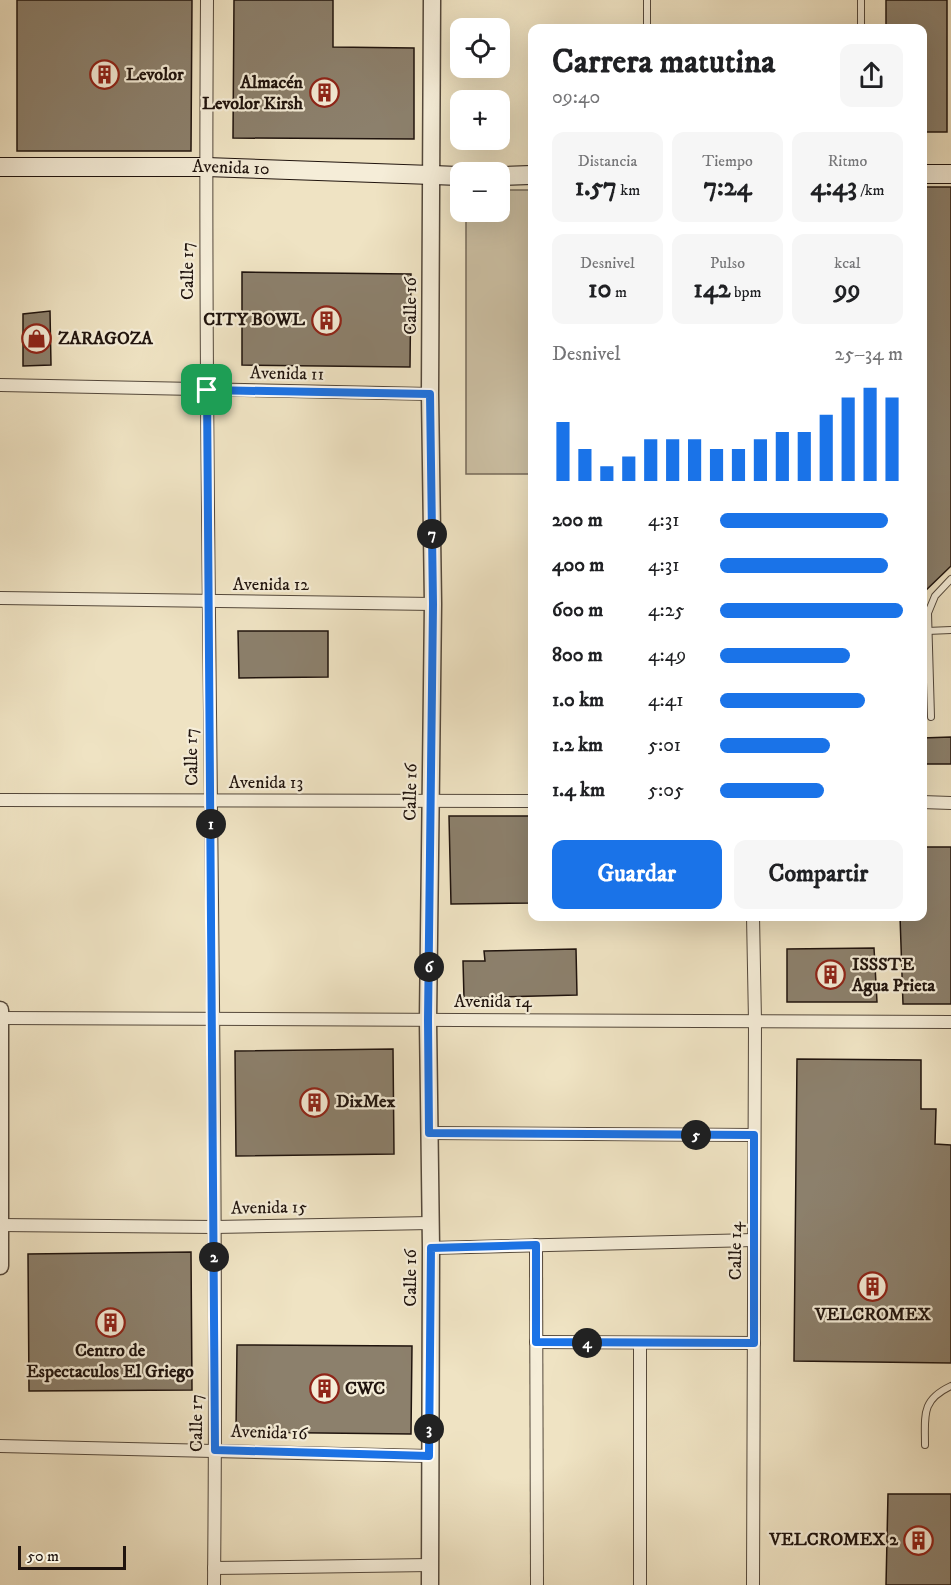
<!DOCTYPE html>
<html lang="es">
<head>
<meta charset="utf-8">
<style>
  :root { --surface:#fff; --page:#f6f6f6; --text:#202124; --muted:#757577; --accent:#1a73e8 }
  body { margin:0; font-family:"IM FELL DW Pica",serif; background:var(--page); color:var(--text); height:100vh; display:flex; flex-direction:column; font-size:22px; white-space:nowrap }
  * { box-sizing:border-box; margin:0 }
  p { font-size:20px; color:var(--muted) }
  .icon { flex:none; width:33px; height:33px; fill:none; stroke:currentColor; stroke-width:2; stroke-linecap:round; stroke-linejoin:round }
  .map { position:relative; flex:1; overflow:hidden }
  .sheet { position:absolute; left:528px; top:24px; width:399px; height:897px; display:flex; flex-direction:column; background:var(--surface); border-radius:12px; box-shadow:0 6px 24px #0002 }
  .sheet>* { flex:none }
  .buttons { position:absolute; left:450px; top:18px; display:grid; gap:12px }
  .buttons a { display:grid; place-items:center; width:60px; height:60px; border-radius:12px; background:var(--surface); box-shadow:0 6px 24px #0002; font-size:30px }
  .scale { position:absolute; left:18px; bottom:15px; width:108px; box-sizing:border-box; padding-left:6px; border:3px solid #20140e; border-top:0; font-size:16px; line-height:21px; white-space:nowrap; color:#20140e; -webkit-text-stroke:4px #f5edd8; paint-order:stroke }
  .pin { position:absolute; display:grid; place-items:center; width:51px; height:51px; color:#fff; margin:-26px; border-radius:12px; box-shadow:0 3px 9px #0006 }
  .km { position:absolute; width:30px; height:30px; margin:-15px; border-radius:50%; background:#222; color:#fff; font-size:16px; line-height:30px; text-align:center }
  .round { display:grid; place-items:center; flex:none; width:63px; height:63px; border-radius:12px; background:var(--page) }
  .headline { display:flex; align-items:center; justify-content:space-between; height:102px; padding:0 24px }
  h1 { font-size:33px; font-weight:700; line-height:45px }
  .figures { display:grid; grid-template-columns:repeat(3,1fr); gap:9px; height:102px; padding:6px 24px }
  .figures div { display:grid; align-content:center; border-radius:12px; background:var(--page); text-align:center }
  .figures b { font-size:26px; font-weight:700 }
  .figures small { font-size:16px; font-weight:400 }
  .figures p { font-size:16px }
  .chart { height:168px; padding:12px 24px }
  .chart p { display:flex; justify-content:space-between }
  .chart svg { width:100%; height:108px; margin-top:6px; stroke:var(--accent); stroke-width:6 }
  .primary-button { display:flex; gap:12px; margin-top:auto; padding:12px 24px }
  .primary-button a { flex:1; height:69px; border-radius:12px; background:var(--accent); color:#fff; font-size:24px; font-weight:700; line-height:69px; text-align:center }
  .primary-button a+a { background:var(--page); color:var(--text) }
  ul { padding:0 24px; list-style:none; font-size:20px }
  li { display:grid; grid-template-columns:96px 72px 1fr; align-items:center; height:45px }
  li i { height:15px; border-radius:8px; background:var(--accent) }
  .map>svg:first-child { display:block }
</style>
</head>
<body>
<div class="map">
<svg width="951" height="1585" viewBox="0 0 951 1585">
  <rect width="100%" height="100%" fill="#efe3c3"/>
  <filter id="stains"><feTurbulence type="fractalNoise" baseFrequency=".00333" numOctaves="4"/><feColorMatrix values="0 0 0 0 .2 0 0 0 0 .09 0 0 0 0 .02 0 0 0 .5 -.17"/></filter>
  <radialGradient id="worn" r=".72"><stop offset=".6" stop-color="#630" stop-opacity="0"/><stop offset="1" stop-color="#630" stop-opacity=".3"/></radialGradient>
  <polygon fill="#ccc0a4" stroke="#766a59" stroke-width="1.5" points="500,190 532,190 532,474 466,474 466,212 500,212"/>
  <g fill="#8c806c" stroke="#20140e" stroke-width="1.5">
    <polygon points="17,0 192,0 191,151 17,151"/>
    <polygon points="234,0 333,0 333,47 414,48 414,139 233,138"/>
    <polygon points="886,0 947,0 947,132 922,132 922,28 886,28"/>
    <polygon points="922,187 951,187 951,566 922,594"/>
    <polygon points="242,272 411,274 410,367 242,365"/>
    <polygon points="50,311 51,365 23,366 23,314"/>
    <polygon points="238,631 328,631 328,677 239,678"/>
    <polygon points="951,737 951,764 922,764 922,738"/>
    <polygon points="449,816 532,816 532,903 451,904"/>
    <polygon points="922,847 951,847 951,1004 903,1004 900,916 922,916"/>
    <polygon points="874,948 877,1002 787,1002 787,949"/>
    <polygon points="576,949 577,995 464,998 463,961 485,961 484,951"/>
    <polygon points="393,1049 394,1154 236,1156 235,1051"/>
    <polygon points="797,1059 921,1060 921,1109 936,1109 935,1144 951,1145 951,1363 794,1361"/>
    <polygon points="191,1252 192,1390 29,1391 28,1254"/>
    <polygon points="237,1345 412,1346 411,1434 236,1432"/>
    <polygon points="888,1494 951,1494 951,1585 886,1585"/>
  </g>
  <g fill="none" stroke-linecap="round" stroke-linejoin="round">
    <defs>
      <g id="service">
        <polyline points="647,0 647,28"/>
        <polyline points="861,0 861,28"/>
        <polyline points="927,631 951,630"/>
        <polyline points="931,717 928,613 935,596 951,579"/>
        <path d="M925,1445C925,1415 921,1400 951,1386"/>
      </g>
      <g id="minor">
        <path d="M207,0C203,528 219,1057 214,1585"/>
        <polyline points="0,385 430,394"/>
        <polyline points="0,598 433,604"/>
        <polyline points="0,800 532,801"/>
        <polyline points="922,802 951,803"/>
        <polyline points="0,1018 951,1022"/>
        <polyline points="429,1133 754,1135"/>
        <polyline points="0,1225 214,1227 430,1223"/>
        <polyline points="536,1245 537,1585"/>
        <polyline points="431,1248 754,1240"/>
        <polyline points="536,1342 754,1343"/>
        <polyline points="640,1343 640,1585"/>
        <polyline points="0,1446 429,1456"/>
        <polyline points="214,1568 430,1565"/>
        <polyline points="753,1585 755,1021 753,916"/>
      </g>
      <g id="tertiary">
        <polyline points="0,1010 0,1266"/>
        <polyline points="430,1585 431,1248 428,1021 433,604 430,394 432,0"/>
      </g>
      <g id="secondary">
        <path id="s1" d="M0,167H206L460,176"/>
        <polyline points="922,174 951,174"/>
        <polyline points="500,176 532,175"/>
      </g>
    </defs>
    <use href="#service" stroke="#54483b" stroke-width="8"/>
    <use href="#minor" stroke="#54483b" stroke-width="14"/>
    <use href="#tertiary" stroke="#54483b" stroke-width="19"/>
    <use href="#secondary" stroke="#20140e" stroke-width="20"/>
    <use href="#service" stroke="#f5edd8" stroke-width="6"/>
    <use href="#minor" stroke="#f5edd8" stroke-width="12"/>
    <use href="#tertiary" stroke="#f5edd8" stroke-width="16"/>
    <use href="#secondary" stroke="#f5edd8" stroke-width="18"/>
  </g>
  <g fill="none" stroke-linecap="round" stroke-linejoin="round">
    <defs>
      <polygon id="route" points="207,390 430,394 433,604 428,1020 429,1133 754,1135 754,1343 536,1342 536,1245 431,1248 429,1456 215,1450"/>
    </defs>
    <use href="#route" stroke="#fff" stroke-width="12"/>
    <use href="#route" stroke="#1a73e8" stroke-width="8"/>
  </g>
  <defs>
    <symbol id="building-ring" viewBox="-11 -11 22 22"><circle r="9.5" fill="#f5edd8" stroke="#8f2418" stroke-width="1.5"/><path d="M-4-6H4V6H1V3H-1V6H-4ZM-2.5-4.3h1.7v1.8h-1.7ZM.8-4.3h1.7v1.8H.8ZM-2.5-1h1.7V.8h-1.7ZM.8-1h1.7V.8H.8Z" fill="#8f2418"/></symbol>
    <symbol id="shop-ring" viewBox="-11 -11 22 22"><circle r="9.5" fill="#f5edd8" stroke="#8f2418" stroke-width="1.5"/><path d="M-5-2.5h2.3a2.7 3.5 0 0 1 5.4 0H5L5.5 6h-11ZM-1.5-2.5h3a1.5 2.3 0 0 0-3 0Z" fill="#8f2418"/></symbol>
  </defs>
  <g fill-rule="evenodd">
    <use href="#building-ring" x="88" y="58" width="33" height="33"/>
    <use href="#building-ring" x="308" y="76" width="33" height="33"/>
    <use href="#building-ring" x="310" y="304" width="33" height="33"/>
    <use href="#shop-ring" x="20" y="322" width="33" height="33"/>
    <use href="#building-ring" x="814" y="958" width="33" height="33"/>
    <use href="#building-ring" x="298" y="1086" width="33" height="33"/>
    <use href="#building-ring" x="856" y="1270" width="33" height="33"/>
    <use href="#building-ring" x="94" y="1306" width="33" height="33"/>
    <use href="#building-ring" x="308" y="1372" width="33" height="33"/>
    <use href="#building-ring" x="902" y="1524" width="33" height="33"/>
  </g>
  <g text-anchor="middle" dominant-baseline="central" stroke-width="4.5" stroke-linejoin="round" paint-order="stroke">
    <g font-size="18" font-weight="bold" fill="#20140e" stroke="#f5edd8" text-anchor="start">
      <text x="126" y="75">Levolor</text>
      <text x="303" y="83" text-anchor="end">Almacén<tspan x="303" dy="21">Levolor Kirsh</tspan></text>
      <text x="305" y="320" text-anchor="end">CITY BOWL</text>
      <text x="58" y="339">ZARAGOZA</text>
      <text x="852" y="965">ISSSTE<tspan x="852" dy="21">Agua Prieta</tspan></text>
      <text x="336" y="1102">DixMex</text>
      <text x="873" y="1315" text-anchor="middle">VELCROMEX</text>
      <text x="110" y="1351" text-anchor="middle">Centro de<tspan x="110" dy="21">Espectaculos El Griego</tspan></text>
      <text x="345" y="1389">CWC</text>
      <text x="898" y="1540" text-anchor="end">VELCROMEX 2</text>
    </g>
    <g font-size="18" fill="#20140e" stroke="#f5edd8">
      <text stroke="none"><textPath href="#s1" startOffset="231">Avenida 10</textPath></text>
      <text transform="translate(188 271) rotate(-90)">Calle 17</text>
      <text transform="translate(411 306) rotate(-90)">Calle 16</text>
      <text transform="translate(287 374) rotate(1)">Avenida 11</text>
      <text x="271" y="585">Avenida 12</text>
      <text transform="translate(192 757) rotate(-91)">Calle 17</text>
      <text x="266" y="783">Avenida 13</text>
      <text transform="translate(411 792) rotate(-89)">Calle 16</text>
      <text x="493" y="1002">Avenida 14</text>
      <text transform="translate(269 1208) rotate(-1)">Avenida 15</text>
      <text transform="translate(736 1251) rotate(-90)">Calle 14</text>
      <text transform="translate(411 1278) rotate(-90)">Calle 16</text>
      <text transform="translate(197 1423) rotate(-90)">Calle 17</text>
      <text transform="translate(269 1433) rotate(2)">Avenida 16</text>
    </g>
  </g>
  <rect width="100%" height="100%" filter="url(#stains)"/>
  <rect width="100%" height="100%" fill="url(#worn)"/>
</svg>
<div class="buttons">
<a><svg class="icon" aria-label="locate" viewBox="0 0 24 24"><circle cx="12" cy="12" r="6"/><path d="M12 2v4M12 18v4M2 12h4M18 12h4"/></svg></a>
<a>+</a>
<a>−</a>
</div>
<div class="scale">50 m</div>
<div class="pin" style="left:207px;top:390px;background:#1e9e55"><svg class="icon" aria-label="arrive" viewBox="0 0 24 24"><path d="M6 21V4h12l-3 4 3 4H6"/></svg></div>
<b class="km" style="left:211px;top:824px">1</b>
<b class="km" style="left:214px;top:1257px">2</b>
<b class="km" style="left:429px;top:1429px">3</b>
<b class="km" style="left:587px;top:1343px">4</b>
<b class="km" style="left:696px;top:1135px">5</b>
<b class="km" style="left:429px;top:967px">6</b>
<b class="km" style="left:432px;top:534px">7</b>
<section class="sheet">
<div class="headline"><div><h1>Carrera matutina</h1><p>09:40</p></div><a class="round"><svg class="icon" aria-label="share" viewBox="0 0 24 24"><path d="M12 15V3M7 8l5-5 5 5M5 13v7h14v-7"/></svg></a></div>
<div class="figures">
<div><p>Distancia</p><b>1.57<small> km</small></b></div>
<div><p>Tiempo</p><b>7:24</b></div>
<div><p>Ritmo</p><b>4:43<small> /km</small></b></div>
</div>
<div class="figures">
<div><p>Desnivel</p><b>10<small> m</small></b></div>
<div><p>Pulso</p><b>142<small> bpm</small></b></div>
<div><p>kcal</p><b>99</b></div>
</div>
<div class="chart"><p><span>Desnivel</span>25–34 m</p>
<svg viewBox="0 0 160 44" preserveAspectRatio="none"><path d="M5 44V20M15 44V31M25 44V38M35 44V34M45 44V27M55 44V27M65 44V27M75 44V31M85 44V31M95 44V27M105 44V24M115 44V24M125 44V17M135 44V10M145 44V6M155 44V10"/></svg>
</div>
<ul>
<li><b>200 m</b>4:31<i style="width:92%"></i></li>
<li><b>400 m</b>4:31<i style="width:92%"></i></li>
<li><b>600 m</b>4:25<i style="width:100%"></i></li>
<li><b>800 m</b>4:49<i style="width:71%"></i></li>
<li><b>1.0 km</b>4:41<i style="width:79%"></i></li>
<li><b>1.2 km</b>5:01<i style="width:60%"></i></li>
<li><b>1.4 km</b>5:05<i style="width:57%"></i></li>
</ul>
<div class="primary-button"><a>Guardar</a><a>Compartir</a></div>
</section>
</div>
</body>
</html>
